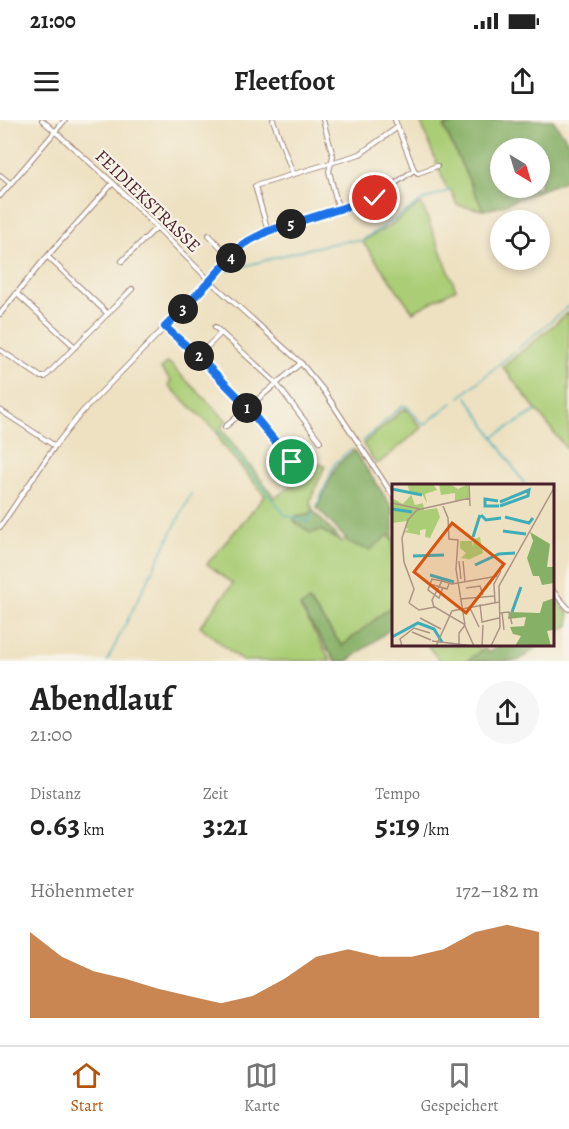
<!DOCTYPE html>
<html lang="de">
<head>
<meta charset="utf-8">
<style>
  :root { --surface:#fff; --page:#f6f6f6; --text:#222; --muted:#767676; --line:#e0e0e0; --accent:#b45309 }
  body { margin:0; font-family:Alegreya,serif; background:var(--page); color:var(--text); height:100vh; display:flex; flex-direction:column; font-size:22px; white-space:nowrap }
  * { box-sizing:border-box; margin:0 }
  p { font-size:20px; color:var(--muted) }
  .icon { flex:none; width:33px; height:33px; fill:none; stroke:currentColor; stroke-width:2; stroke-linecap:round; stroke-linejoin:round }
  .map { position:relative; height:541px; overflow:hidden }
  .sheet { display:flex; flex-direction:column; background:var(--surface); flex:1 }
  .sheet>* { flex:none }
  .needle { width:39px; rotate:142deg }
  .fabs { position:absolute; left:490px; top:18px; display:grid; gap:12px }
  .fabs a { display:grid; place-items:center; width:60px; height:60px; border-radius:50%; background:var(--surface); box-shadow:0 3px 9px #0003; font-size:30px }
  .pin { position:absolute; display:grid; place-items:center; width:51px; height:51px; color:#fff; margin:-26px; border:3px solid #fff; border-radius:50%; box-shadow:0 2px 6px #0007 }
  .km { position:absolute; width:30px; height:30px; margin:-15px; border-radius:50%; background:#222; color:#fff; font-size:16px; line-height:30px; text-align:center }
  .round { display:grid; place-items:center; flex:none; width:63px; height:63px; border-radius:32px; background:var(--page) }
  .summary { display:flex; align-items:center; justify-content:space-between; height:102px; padding:0 30px }
  h1 { font-size:33px; font-weight:700; line-height:45px }
  .figures { display:grid; grid-template-columns:repeat(3,1fr); gap:9px; height:102px; padding:6px 30px }
  .figures div { display:grid; align-content:center }
  .figures b { font-size:30px; font-weight:700 }
  .figures small { font-size:16px; font-weight:400 }
  .figures p { font-size:16px }
  .chart { height:168px; padding:12px 30px }
  .chart p { display:flex; justify-content:space-between }
  .chart svg { width:100%; height:108px; margin-top:6px; fill:var(--accent); opacity:.7 }
  .status { display:flex; justify-content:space-between; align-items:center; height:42px; padding:0 30px; background:var(--surface); direction:ltr }
  .status svg { height:16px; fill:currentColor }
  header { display:flex; justify-content:space-between; align-items:center; height:78px; padding:0 30px; background:var(--surface); font-size:27px; font-weight:700 }
  .menu { display:flex; justify-content:space-around; align-items:center; height:84px; border-top:2px solid var(--line); background:var(--surface); font-size:16px; color:var(--muted) }
  .menu a { display:grid; justify-items:center; gap:3px }
  .menu .on { color:var(--accent) }
  .map>svg:first-child { display:block }
</style>
</head>
<body>
<div class="status"><b>21:00</b><svg viewBox="0 0 49 12"><path d="M0 12V9h3v3zM5 12V6h3v6zM10 12V3h3v9zM15 12V0h3v12zM26 1h20v11H26zM47 4h2v5h-2z"/></svg></div>
<header><svg class="icon" aria-label="menu" viewBox="0 0 24 24"><path d="M4 6h16M4 12h16M4 18h16"/></svg>Fleetfoot<svg class="icon" aria-label="share" viewBox="0 0 24 24"><path d="M12 15V3M7 8l5-5 5 5M5 13v7h14v-7"/></svg></header>
<div class="map">
<svg width="569" height="541" viewBox="0 0 569 541">
  <rect width="100%" height="100%" fill="#f7f3e8"/>
  <filter id="ink" filterUnits="userSpaceOnUse"><feTurbulence type="fractalNoise" baseFrequency=".0167" numOctaves="2"/><feDisplacementMap in="SourceGraphic" scale="12" xChannelSelector="R" yChannelSelector="G"/><feConvolveMatrix kernelMatrix="1 2 1 2 8 2 1 2 1" color-interpolation-filters="sRGB"/></filter>
  <filter id="wash" filterUnits="userSpaceOnUse"><feTurbulence type="fractalNoise" baseFrequency=".008" numOctaves="4" result="noise"/><feDisplacementMap in="SourceGraphic" scale="24" xChannelSelector="R" yChannelSelector="G"/><feGaussianBlur stdDeviation="1.35" result="paint"/><feColorMatrix in="noise" values="0 0 0 0 0 0 0 0 0 0 0 0 0 0 0 0 0 1.4 0 .05"/><feComposite in="paint" operator="in"/></filter>
  <g filter="url(#wash)">
    <rect width="100%" height="100%" fill="#eee1c1"/>
    <g fill="#aacd76" stroke="#7a7650" stroke-width="1.5">
      <polygon points="420,0 460,0 444,8 483,90 457,85 452,72 446,67"/>
      <polygon points="419,85 422,85 456,169 413,192 362,121 388,107"/>
      <polygon points="569,192 569,332 503,247"/>
      <polygon points="168,242 227,301 221,307 223,311 275,378 319,344 325,346 310,381 313,391 308,395 294,397 294,401 311,413 321,410 342,422 346,418 351,424 389,415 393,421 393,485 342,526 309,481 300,487 331,541 242,541 200,506 233,464 207,444 265,376 222,324 216,311 168,265 171,260 161,249"/>
      <polygon points="404,289 406,289 422,308 379,343 375,343 363,324"/>
      <polygon points="552,474 569,494 569,505 553,515"/>
      <polygon points="427,525 476,525 481,531 468,541 440,541"/>
    </g>
    <g fill="#87b067" stroke="#686849" stroke-width="1.5" fill-rule="evenodd">
      <path d="M460,0H553L569,23V59L495,88L483,90L444,7ZM501,28H540V68H501Z"/>
      <polygon points="354,330 393,389 393,421 389,415 370,430 351,424 317,388 337,345"/>
      <polygon points="313,391 315,393 342,422 321,410 311,413 294,401 294,397 308,395"/>
      <polygon points="309,481 342,526 393,485 393,507 348,541 335,541 300,487"/>
      <polygon points="500,524 540,524 540,525 518,541 468,541 484,528 489,533"/>
    </g>
    <g fill="none" stroke-linecap="round" stroke-linejoin="round">
      <g stroke="#3dadba" stroke-width="1.5">
        <path d="M227,151C251,145 344,116 361,121L424,80L450,70"/>
        <polyline points="460,277 569,186"/>
        <polyline points="467,277 525,365"/>
        <polyline points="218,311 285,395 308,402 313,393"/>
        <polyline points="493,317 536,291"/>
        <polyline points="363,321 402,286 406,286 424,305 453,282"/>
        <polyline points="317,386 335,343 351,329"/>
        <polyline points="107,541 191,374"/>
      </g>
    </g>
  </g>
  <g filter="url(#ink)">
    <g fill="none" stroke-linecap="round" stroke-linejoin="round">
      <defs>
        <g id="street">
          <polyline points="42,0 113,63 210,161 301,243 324,271 394,377"/>
          <polyline points="273,0 293,54"/>
          <polyline points="414,50 418,53 437,46"/>
          <polyline points="0,55 11,64"/>
          <polyline points="0,76 65,0"/>
          <polyline points="335,91 375,78 414,50 395,0"/>
          <polyline points="268,111 255,66 360,34 398,7"/>
          <polyline points="209,115 231,138"/>
          <polyline points="48,137 108,194"/>
          <polyline points="122,141 157,107"/>
          <polyline points="16,173 75,227"/>
          <polyline points="0,194 43,141 113,63"/>
          <polyline points="165,207 198,236 242,281 292,342"/>
          <polyline points="215,207 276,263 320,321"/>
          <polyline points="0,230 41,257 45,257 132,169"/>
          <polyline points="198,236 221,213"/>
          <polyline points="0,290 55,326"/>
          <polyline points="225,307 301,243"/>
          <polyline points="0,407 55,326 82,292 210,161 243,124 268,111 335,91 337,83 329,51 333,36 323,0"/>
          <polyline points="552,470 569,489"/>
        </g>
      </defs>
      <use href="#street" stroke="#9c8076" stroke-width="6"/>
      <use href="#street" stroke="#fff" stroke-width="4"/>
    </g>
  </g>
  <g fill="none" stroke-linecap="round" stroke-linejoin="round" filter="url(#ink)">
    <defs>
      <polyline id="route" points="292,342 242,281 198,236 165,207 210,161 243,124 268,111 375,78"/>
    </defs>
    <use href="#route" stroke="#fff" stroke-width="12"/>
    <use href="#route" stroke="#1a73e8" stroke-width="8"/>
  </g>
  <g text-anchor="middle" dominant-baseline="central" stroke-width="4.5" stroke-linejoin="round" paint-order="stroke">
    <g font-size="18" fill="#4a1f2b" stroke="#f7f3e8">
      <text transform="translate(148 81) rotate(44)">FEIDIEKSTRASSE</text>
    </g>
  </g>
  <g transform="translate(392 364)">
    <rect width="162" height="162" fill="#eee1c1"/>
    <path d="M15,0H41L45,6L33,10L35,19L30,10H19L23,21L31,19L32,26L45,24L48,33L38,54L33,53L34,45L28,46V51L12,48L17,45L13,44L15,37L0,39V14L11,20L19,11ZM47,0H58L66,5L76,0L78,13L63,18V9L49,11ZM88,53L91,69L76,76V95V75L69,74L74,69L68,64V57H80L81,63L82,55Z" fill="#aacd76"/>
    <path d="M138,48L158,60L155,83H162V99L150,101L147,92H141L135,74L141,57ZM162,114V146L155,147L159,162H123L129,152L121,150L118,143L132,142L134,133L116,135L117,128L148,129L151,118Z" fill="#87b067"/>
    <path fill="none" stroke="#3dadba" stroke-width="3" d="M0,5L30,11M106,17L93,15V22H107M108,18L137,6L136,12L108,22M0,25L20,28M89,31L94,36L109,34M113,33L137,39L141,34M111,47L134,50M81,53L88,31M21,72L52,71M83,81L107,70L123,69M38,91L62,98M120,128L129,103M0,153L26,139L42,145L50,158"/>
    <path fill="none" stroke="#ac9385" stroke-width="1.5" d="M77,0L78,22M0,19L28,25M51,22L56,34L57,55L66,56L64,85L73,141L67,149V162M67,77L69,95M71,77L73,98M50,97L40,95L36,106L47,114L51,103M38,100L55,105L57,100M74,104L88,102L91,111M68,115L102,112M103,118L102,100L109,87M17,119L22,105L12,78L10,54L16,36L25,26L78,14M17,119L27,126L43,123L72,140L82,162M88,120L90,138L107,134M77,122L87,143M42,123L40,116L50,97L60,100L106,92M110,128L112,146M107,129L117,128L120,140M28,134L49,145M20,148L39,156M40,157L82,162M10,162L8,155L22,144L38,149M44,162L60,127L107,118M90,162L91,141M99,162L108,143L107,102L162,4"/>
    <path fill="#d8530f" fill-opacity="0.15" stroke="#d8530f" stroke-width="3" d="M60,39L112,80L74,129L22,88Z"/>
    <rect width="162" height="162" fill="none" stroke="#4a1f2b" stroke-width="3"/>
  </g>
</svg>
<div class="fabs">
<a><svg class="needle" viewBox="-14 -14 28 28"><path d="M0-13l5 13h-10z" fill="#e53935"/><path d="M0 13l5-13h-10z" fill="#767676"/></svg></a>
<a><svg class="icon" aria-label="locate" viewBox="0 0 24 24"><circle cx="12" cy="12" r="6"/><path d="M12 2v4M12 18v4M2 12h4M18 12h4"/></svg></a>
</div>
<div class="pin" style="left:292px;top:342px;background:#1e9e55"><svg class="icon" aria-label="arrive" viewBox="0 0 24 24"><path d="M6 21V4h12l-3 4 3 4H6"/></svg></div>
<div class="pin" style="left:375px;top:78px;background:#d93025"><svg class="icon" aria-label="check" viewBox="0 0 24 24"><path d="M5 12l5 5 9-10"/></svg></div>
<b class="km" style="left:247px;top:288px">1</b>
<b class="km" style="left:199px;top:236px">2</b>
<b class="km" style="left:183px;top:189px">3</b>
<b class="km" style="left:231px;top:138px">4</b>
<b class="km" style="left:291px;top:104px">5</b>
</div>
<section class="sheet">
<div class="summary"><div><h1>Abendlauf</h1><p>21:00</p></div><a class="round"><svg class="icon" aria-label="share" viewBox="0 0 24 24"><path d="M12 15V3M7 8l5-5 5 5M5 13v7h14v-7"/></svg></a></div>
<div class="figures">
<div><p>Distanz</p><b>0.63<small> km</small></b></div>
<div><p>Zeit</p><b>3:21</b></div>
<div><p>Tempo</p><b>5:19<small> /km</small></b></div>
</div>
<div class="chart"><p><span>Höhenmeter</span>172–182 m</p>
<svg viewBox="0 0 160 44" preserveAspectRatio="none"><path d="M0 44V9L10 19L20 25L30 28L40 32L50 35L60 38L70 35L80 28L90 19L100 16L110 19L120 19L130 16L140 9L150 6L160 9V44z"/></svg>
</div>
</section>
<nav class="menu">
<a class="on"><svg class="icon" aria-label="home" viewBox="0 0 24 24"><path d="M3 11l9-7 9 7M6 9v11h12V9"/></svg>Start</a>
<a><svg class="icon" aria-label="map" viewBox="0 0 24 24"><path d="M3 6l6-2 6 2 6-2v14l-6 2-6-2-6 2zM9 4v14M15 6v14"/></svg>Karte</a>
<a><svg class="icon" aria-label="saved" viewBox="0 0 24 24"><path d="M7 4h10v16l-5-4-5 4z"/></svg>Gespeichert</a>
</nav>
</body>
</html>
